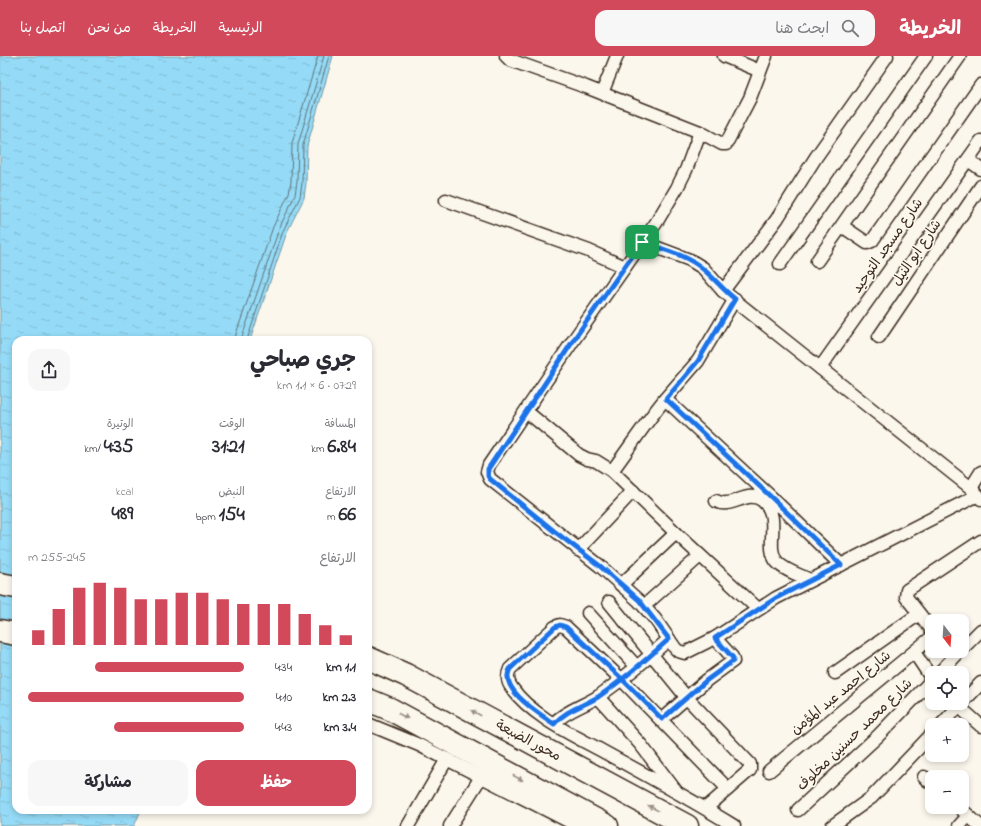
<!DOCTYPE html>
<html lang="ar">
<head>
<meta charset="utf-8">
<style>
  :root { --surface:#fff; --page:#f7f7f7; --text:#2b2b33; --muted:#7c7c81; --accent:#d1495b }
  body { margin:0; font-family:"Indie Flower","Playpen Sans Arabic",sans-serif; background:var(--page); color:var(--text); direction:rtl; height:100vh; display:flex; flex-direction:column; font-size:15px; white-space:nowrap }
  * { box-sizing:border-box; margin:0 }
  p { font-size:13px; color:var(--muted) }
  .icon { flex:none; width:22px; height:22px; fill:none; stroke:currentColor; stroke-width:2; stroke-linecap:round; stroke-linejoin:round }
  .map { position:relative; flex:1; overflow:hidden; direction:ltr }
  .side { position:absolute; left:12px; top:280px; width:360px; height:478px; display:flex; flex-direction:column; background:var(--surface); border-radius:12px; box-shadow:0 2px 6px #0003; direction:rtl }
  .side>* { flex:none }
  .needle { width:26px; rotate:163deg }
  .controls { position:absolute; left:925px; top:558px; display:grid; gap:8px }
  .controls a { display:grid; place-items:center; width:44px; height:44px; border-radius:8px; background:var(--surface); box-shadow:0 2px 6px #0003; font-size:20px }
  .pin { position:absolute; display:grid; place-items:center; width:34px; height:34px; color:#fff; margin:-17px; border-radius:8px; box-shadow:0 2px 6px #0006 }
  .round { display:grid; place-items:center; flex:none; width:42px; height:42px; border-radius:12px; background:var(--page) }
  .overview { display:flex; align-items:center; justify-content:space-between; height:68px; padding:0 16px }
  h1 { font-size:22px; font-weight:700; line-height:30px }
  .figures { display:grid; grid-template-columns:repeat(3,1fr); gap:6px; height:68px; padding:4px 16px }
  .figures div { display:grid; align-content:center }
  .figures b { font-size:20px; font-weight:700 }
  .figures small { font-size:11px; font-weight:400 }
  .figures p { font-size:11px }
  .chart { height:112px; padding:8px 16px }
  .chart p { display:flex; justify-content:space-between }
  .chart svg { width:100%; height:72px; margin-top:4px; stroke:var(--accent); stroke-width:6 }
  .primary-button { display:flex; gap:8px; margin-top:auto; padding:8px 16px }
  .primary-button a { flex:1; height:46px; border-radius:12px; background:var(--accent); color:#fff; font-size:16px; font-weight:700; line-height:46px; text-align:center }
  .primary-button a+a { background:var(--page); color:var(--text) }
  ul { padding:0 16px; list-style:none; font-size:13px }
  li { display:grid; grid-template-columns:64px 48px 1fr; align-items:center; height:30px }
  li i { height:10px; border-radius:5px; background:var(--accent) }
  header { display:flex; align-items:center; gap:24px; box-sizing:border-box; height:56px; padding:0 20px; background:var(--accent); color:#fff }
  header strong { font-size:19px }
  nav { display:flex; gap:22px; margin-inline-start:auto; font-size:14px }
  .search { width:280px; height:36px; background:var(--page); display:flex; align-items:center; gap:10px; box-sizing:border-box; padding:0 14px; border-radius:12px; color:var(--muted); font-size:15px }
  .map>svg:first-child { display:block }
</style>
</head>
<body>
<header>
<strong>الخريطة</strong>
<div class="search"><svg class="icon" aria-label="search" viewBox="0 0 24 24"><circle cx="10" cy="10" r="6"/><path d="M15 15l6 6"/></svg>ابحث هنا</div>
<nav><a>الرئيسية</a><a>الخريطة</a><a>من نحن</a><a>اتصل بنا</a></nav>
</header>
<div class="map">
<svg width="981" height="770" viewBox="0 0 981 770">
  <defs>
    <pattern id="water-ripples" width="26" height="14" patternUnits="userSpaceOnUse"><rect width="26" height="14" fill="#95dbf7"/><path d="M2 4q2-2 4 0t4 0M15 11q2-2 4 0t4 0" fill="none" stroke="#81bcd3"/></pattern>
  </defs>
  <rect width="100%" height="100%" fill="#fbf7ec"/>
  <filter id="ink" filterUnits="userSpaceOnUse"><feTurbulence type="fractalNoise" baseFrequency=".025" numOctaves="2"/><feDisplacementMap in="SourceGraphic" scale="8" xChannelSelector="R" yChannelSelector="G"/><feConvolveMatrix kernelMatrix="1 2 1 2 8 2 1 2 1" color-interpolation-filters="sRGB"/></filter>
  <g filter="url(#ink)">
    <polygon fill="url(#water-ripples)" stroke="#7194a0" points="0,0 333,0 307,90 306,127 304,142 287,176 250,284 16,284 16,754 141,754 134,770 0,770"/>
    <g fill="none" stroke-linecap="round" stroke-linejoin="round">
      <g stroke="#5f7175" stroke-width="1">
        <polyline points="235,284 236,278 273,171 289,137 291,126 292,87 318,0"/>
        <polyline points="241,284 279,173 295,139 297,126 298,88 324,0"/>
        <polyline points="247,284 283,175 300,141 302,127 303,89 329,0"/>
      </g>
      <defs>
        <g id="minor">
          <polyline points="506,0 510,4 586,31 657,59 700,76 722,88 726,88 727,86 750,42 766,0"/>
          <polyline points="724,0 760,15"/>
          <polyline points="602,37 617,0"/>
          <polyline points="700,76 686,114 677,132 656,167 577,279 489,409 487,416 490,423 600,510 639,545 655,563 675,592 678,595 685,597 715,582 776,542 978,439"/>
          <polyline points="968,104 981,113"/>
          <polyline points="446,144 589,195 625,211"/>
          <polyline points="842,170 867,187 872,185 981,29"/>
          <polyline points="642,186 690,204 703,212 723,235 971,432 981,443"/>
          <polyline points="817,205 960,0"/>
          <polyline points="780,208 926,0"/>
          <polyline points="723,235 777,163 816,101 887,0"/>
          <polyline points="735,243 698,305 665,343 771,441 841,509"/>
          <polyline points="879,281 981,130"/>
          <polyline points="820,312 981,85"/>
          <polyline points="526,355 579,399 587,403 596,405 612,415 676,477 758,553"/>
          <path d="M612,415C630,391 646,366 665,343"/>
          <polyline points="971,432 981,416"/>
          <path d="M716,445C731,454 748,432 763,445C782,461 764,491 777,506C785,515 800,519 810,524"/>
          <polyline points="578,494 633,435"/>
          <polyline points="621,529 676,477"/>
          <polyline points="609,546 687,642 750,708 750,714 728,733"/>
          <polyline points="644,550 700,500"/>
          <polyline points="588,557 636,610"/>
          <polyline points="932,574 906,541 907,534 981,485"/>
          <polyline points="962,593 981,574"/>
          <polyline points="914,596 932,623"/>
          <polyline points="835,617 919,558"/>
          <polyline points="939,617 960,595"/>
          <polyline points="598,641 641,689 676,735"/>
          <polyline points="955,647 981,670"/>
          <polyline points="662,663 707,624 733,605 732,601 715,582"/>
          <path d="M554,667C567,654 584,650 599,640C623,623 647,603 669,583"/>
          <polyline points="368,668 419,689 578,770"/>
          <polyline points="941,669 981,627"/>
          <polyline points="769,715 932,581"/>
          <polyline points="924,721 932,728"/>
          <polyline points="959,751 980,770"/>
          <path d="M706,752L728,733L621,623L566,571L560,569L555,571L510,613C507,619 507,626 512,632C531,660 575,680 604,696C648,720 692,744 734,770"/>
          <polyline points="798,754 878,680 932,624"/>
          <polyline points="408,770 447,703"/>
          <polyline points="450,770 481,721"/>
          <polyline points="832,770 871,742 932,678"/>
          <polyline points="959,770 968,760"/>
        </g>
        <g id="motorway">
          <polyline points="0,528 16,531"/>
          <polyline points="0,575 16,578"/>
          <polyline points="368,602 406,619 687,770"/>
          <polyline points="368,644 390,653 607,770"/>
        </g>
      </defs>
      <use href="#minor" stroke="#3b2a1e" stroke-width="15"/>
      <use href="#motorway" stroke="#3b2a1e" stroke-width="25"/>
      <use href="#minor" stroke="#fbf7ec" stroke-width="12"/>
      <use href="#motorway" stroke="#fbf7ec" stroke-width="22"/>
    </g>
    <defs><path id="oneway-solid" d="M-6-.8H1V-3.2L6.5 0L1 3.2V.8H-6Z"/></defs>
    <g fill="#9b9085">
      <use href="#oneway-solid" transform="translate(476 657) rotate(-152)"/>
      <use href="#oneway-solid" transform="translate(403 660) rotate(28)"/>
      <use href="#oneway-solid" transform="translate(518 722) rotate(28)"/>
      <use href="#oneway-solid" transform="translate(653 752) rotate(-152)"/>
    </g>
  </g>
  <g fill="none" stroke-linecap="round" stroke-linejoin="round" filter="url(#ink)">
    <defs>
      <path id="route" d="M642,186L577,279L488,413V420L490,423L554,475L600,510L639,544L669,583C647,603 623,624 598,641C583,650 566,654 554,668C540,658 498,633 510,613L555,571L560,569L566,571L621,622L662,663L707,624L733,605V602L715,582L776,542L841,509L771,441L666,343L698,305L735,243C723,234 714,222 703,213C687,199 662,193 642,186"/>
    </defs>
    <use href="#route" stroke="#fff" stroke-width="8"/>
    <use href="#route" stroke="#1a73e8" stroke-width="5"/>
  </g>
  <g text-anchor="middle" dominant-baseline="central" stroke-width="3.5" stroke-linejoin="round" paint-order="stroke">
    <g font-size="14" fill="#3b2a1e" stroke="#fbf7ec">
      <text transform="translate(888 190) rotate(-55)">شارع مسجد التوحيد</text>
      <text transform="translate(917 197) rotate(-56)">شارع ابو النيل</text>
      <text transform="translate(841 637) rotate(-39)">شارع احمد عبد المؤمن</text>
      <text transform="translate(855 679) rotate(-44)">شارع محمد حسنين مخلوف</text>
      <text transform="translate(528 685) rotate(28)">محور الضبعة</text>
    </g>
  </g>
</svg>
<div class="controls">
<a><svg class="needle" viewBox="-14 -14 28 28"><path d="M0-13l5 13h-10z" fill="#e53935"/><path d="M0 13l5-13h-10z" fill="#7c7c81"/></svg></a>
<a><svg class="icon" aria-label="locate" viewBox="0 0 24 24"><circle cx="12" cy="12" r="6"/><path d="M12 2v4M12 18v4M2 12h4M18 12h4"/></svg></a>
<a>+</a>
<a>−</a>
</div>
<div class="pin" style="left:642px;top:186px;background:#1e9e55"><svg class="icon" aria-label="arrive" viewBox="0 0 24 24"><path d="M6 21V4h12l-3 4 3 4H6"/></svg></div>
<section class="side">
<div class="overview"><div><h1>جري صباحي</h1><p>07:29 · 6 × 1.1 km</p></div><a class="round"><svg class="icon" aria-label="share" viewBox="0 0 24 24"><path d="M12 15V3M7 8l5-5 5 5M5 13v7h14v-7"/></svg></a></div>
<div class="figures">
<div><p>المسافة</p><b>6.84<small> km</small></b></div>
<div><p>الوقت</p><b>31:21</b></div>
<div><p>الوتيرة</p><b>4:35<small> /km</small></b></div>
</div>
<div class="figures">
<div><p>الارتفاع</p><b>66<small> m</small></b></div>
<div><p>النبض</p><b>154<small> bpm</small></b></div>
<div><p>kcal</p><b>489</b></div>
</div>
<div class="chart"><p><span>الارتفاع</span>245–255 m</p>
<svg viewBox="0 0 160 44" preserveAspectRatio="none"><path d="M5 44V35M15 44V22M25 44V9M35 44V6M45 44V9M55 44V16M65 44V16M75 44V12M85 44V12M95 44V16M105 44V19M115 44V19M125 44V19M135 44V25M145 44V32M155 44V38"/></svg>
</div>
<ul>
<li><b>1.1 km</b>4:34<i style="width:69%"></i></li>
<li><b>2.3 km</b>4:10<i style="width:100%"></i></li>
<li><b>3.4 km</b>4:43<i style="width:60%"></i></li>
</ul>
<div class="primary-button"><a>حفظ</a><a>مشاركة</a></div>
</section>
</div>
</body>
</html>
